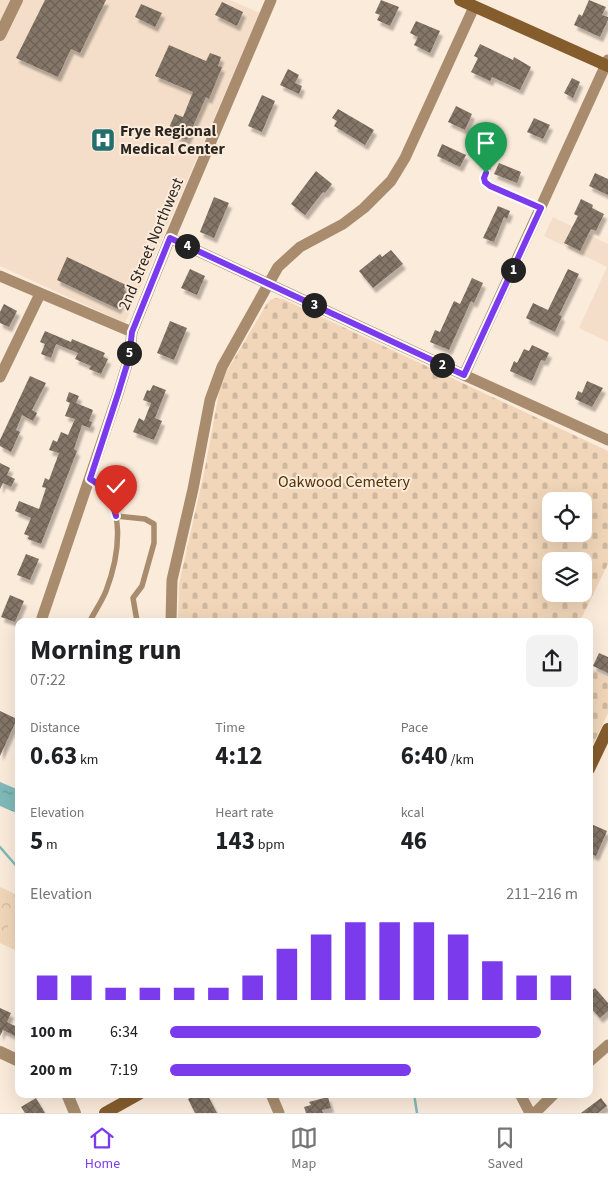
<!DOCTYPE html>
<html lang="en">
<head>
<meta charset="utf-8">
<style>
  :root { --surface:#fff; --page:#f2f2f2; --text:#202124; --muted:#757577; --line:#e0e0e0; --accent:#7c3aed }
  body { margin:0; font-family:"Source Sans 3",sans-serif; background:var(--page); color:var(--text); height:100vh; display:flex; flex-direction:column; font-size:19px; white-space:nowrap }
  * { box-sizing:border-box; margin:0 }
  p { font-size:16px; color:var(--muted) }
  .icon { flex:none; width:28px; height:28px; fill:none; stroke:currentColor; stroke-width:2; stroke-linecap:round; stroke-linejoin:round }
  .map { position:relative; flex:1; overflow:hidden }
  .sheet { position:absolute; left:15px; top:618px; width:578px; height:480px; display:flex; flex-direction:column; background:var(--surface); border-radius:10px; box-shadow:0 5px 20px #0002 }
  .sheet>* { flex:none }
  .fabs { position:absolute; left:542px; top:492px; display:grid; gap:10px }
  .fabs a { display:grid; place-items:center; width:50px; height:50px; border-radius:10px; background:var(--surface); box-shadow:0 5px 20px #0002; font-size:25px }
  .pin { position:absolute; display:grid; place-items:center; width:42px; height:42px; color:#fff; margin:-51px -21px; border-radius:50% 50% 50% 0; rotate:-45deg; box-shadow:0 0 5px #0007 }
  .pin .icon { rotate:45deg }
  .km { position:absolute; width:25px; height:25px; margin:-12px; border-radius:50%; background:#222; color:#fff; font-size:14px; line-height:25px; text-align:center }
  .round { display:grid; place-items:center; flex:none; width:52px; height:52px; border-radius:10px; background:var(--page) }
  .summary { display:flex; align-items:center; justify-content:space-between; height:85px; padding:0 15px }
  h1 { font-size:28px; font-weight:700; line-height:38px }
  .metrics { display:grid; grid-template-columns:repeat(3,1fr); gap:8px; height:85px; padding:5px 15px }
  .metrics div { display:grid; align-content:center }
  .metrics b { font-size:25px; font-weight:700 }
  .metrics small { font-size:14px; font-weight:400 }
  .metrics p { font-size:14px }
  .chart { height:140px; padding:10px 15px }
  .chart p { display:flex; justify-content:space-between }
  .chart svg { width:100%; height:90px; margin-top:5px; stroke:var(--accent); stroke-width:6 }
  ul { padding:0 15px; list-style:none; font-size:16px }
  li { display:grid; grid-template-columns:80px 60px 1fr; align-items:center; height:38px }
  li i { height:12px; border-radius:6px; background:var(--accent) }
  .tab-bar { display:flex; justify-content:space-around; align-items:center; height:70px; border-top:1px solid var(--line); background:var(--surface); font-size:14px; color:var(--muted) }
  .tab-bar a { display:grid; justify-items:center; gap:2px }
  .tab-bar .selected { color:var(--accent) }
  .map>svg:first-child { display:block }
</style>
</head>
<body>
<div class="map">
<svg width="608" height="1113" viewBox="0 0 608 1113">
  <defs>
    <pattern id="cemetery-stones" width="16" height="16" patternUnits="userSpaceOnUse" patternTransform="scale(1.25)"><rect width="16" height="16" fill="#f1d6b9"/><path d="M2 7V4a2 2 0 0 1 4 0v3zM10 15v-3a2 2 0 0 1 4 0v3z" fill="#cfb89f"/></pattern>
    <pattern id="park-crowns" width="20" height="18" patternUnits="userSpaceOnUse" patternTransform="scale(1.25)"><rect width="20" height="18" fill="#f1d6b9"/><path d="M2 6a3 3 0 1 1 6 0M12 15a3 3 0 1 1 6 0" fill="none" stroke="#cfb89f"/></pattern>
    <pattern id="water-ripples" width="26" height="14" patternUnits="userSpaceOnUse" patternTransform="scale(1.25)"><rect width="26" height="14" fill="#7fbab8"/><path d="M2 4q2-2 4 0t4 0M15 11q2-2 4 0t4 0" fill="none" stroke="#689795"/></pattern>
    <pattern id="building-cross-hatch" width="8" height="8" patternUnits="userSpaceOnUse" patternTransform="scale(1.25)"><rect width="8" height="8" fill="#847668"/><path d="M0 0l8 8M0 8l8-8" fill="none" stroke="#6c6155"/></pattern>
    <filter id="shadow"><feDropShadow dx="3" dy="5" stdDeviation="1" flood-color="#0004"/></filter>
  </defs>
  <rect width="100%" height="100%" fill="#fbebdb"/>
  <g fill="#f4dec9">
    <polygon points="0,0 230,0 260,13 125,323 0,266"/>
    <polygon points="553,217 608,244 608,342 579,328 607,267 544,236"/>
  </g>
  <g fill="url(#cemetery-stones)" fill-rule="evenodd">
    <path d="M276,298L283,299L608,451V564L580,621H178L179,584L205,468L220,387L227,371L266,305L270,300ZM551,501H584V534H551ZM551,561H584V594H551Z"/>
    <polygon points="589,668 608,678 608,713 589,753"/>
  </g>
  <polygon fill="url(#park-crowns)" points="0,887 19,896 19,952 0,943"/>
  <polygon fill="#f1d6b9" points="18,905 19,905 18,942 4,935"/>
  <polygon fill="url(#water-ripples)" points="0,782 19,790 19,814 0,806"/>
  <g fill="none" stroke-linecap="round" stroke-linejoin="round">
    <g stroke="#7fbab8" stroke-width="2.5">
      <polyline points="0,847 19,869"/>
      <polyline points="414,1094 417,1113"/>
    </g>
  </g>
  <g fill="url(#building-cross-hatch)" filter="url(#shadow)">
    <polygon points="45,0 106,0 80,53 71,49 58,77 16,58"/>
    <polygon points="381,0 399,7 390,26 377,20 380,15 375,13"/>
    <polygon points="589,0 606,7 602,15 608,17 608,20 600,37 574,25 579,14 582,16"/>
    <polygon points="222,2 243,12 237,26 215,15"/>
    <polygon points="141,4 162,13 155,27 135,17"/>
    <polygon points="416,21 440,31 430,53 414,45 418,37 410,33"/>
    <polygon points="480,44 513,60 514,57 531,67 520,90 492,77 490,81 471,72 478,58 474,56"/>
    <polygon points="169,45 206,61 210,53 221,57 218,66 222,67 209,99 206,97 187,140 167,132 175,114 183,117 193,92 155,76"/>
    <polygon points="288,69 299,75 295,83 302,86 299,94 280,85"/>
    <polygon points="572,78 580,82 573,98 564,93"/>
    <polygon points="262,95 275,101 262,132 248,126"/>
    <polygon points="456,106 472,114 465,130 448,122"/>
    <polygon points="338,109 374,130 365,145 334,126 337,121 332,118"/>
    <polygon points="534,118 550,125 543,139 527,132"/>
    <polygon points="442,144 466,155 460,167 437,156"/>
    <polygon points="499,163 521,172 517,183 494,174"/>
    <polygon points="316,171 332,184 325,193 323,192 305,215 291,204"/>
    <polygon points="595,173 608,179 608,195 589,186"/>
    <polygon points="214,197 229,203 214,238 200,232"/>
    <polygon points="581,199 593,205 592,208 604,214 596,231 591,229 580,251 564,243 578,216 574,214"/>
    <polygon points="498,206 510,211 507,219 504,217 494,242 483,238"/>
    <polygon points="391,250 403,264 373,288 359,271 380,254 382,257"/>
    <polygon points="67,257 126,285 124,290 126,292 118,309 57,280"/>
    <polygon points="190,269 205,276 197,295 181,288"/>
    <polygon points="568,269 579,274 559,315 562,316 555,332 526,318 533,303 548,310"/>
    <polygon points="472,278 483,283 474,303 471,301 449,350 430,342 435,330 440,332 454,301 460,304"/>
    <polygon points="4,304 17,311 9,327 0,323 0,312"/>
    <polygon points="170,321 187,328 174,360 157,353"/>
    <polygon points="45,331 71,342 72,339 105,353 103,357 108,359 101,374 89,369 91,366 75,359 78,353 56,344 51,358 41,354 45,344 40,342"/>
    <polygon points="532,345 549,353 545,361 541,360 532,381 510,371 514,361 517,363 524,349 529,351"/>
    <polygon points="30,376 46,383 32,410 37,413 33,421 22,415 16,430 20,432 11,452 0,446 0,440"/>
    <polygon points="587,381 603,388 592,407 575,399 578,391 582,393"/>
    <polygon points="153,385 166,390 155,418 162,421 154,440 133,432 139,418 144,421 151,403 143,400 147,390 150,391"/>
    <polygon points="69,392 79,396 76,403 93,410 89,421 92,422 90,428 82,425 74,449 77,451 72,464 41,544 28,539 29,536 24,534 31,518 15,511 19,501 39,509 46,488 42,487 45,478 49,480 59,453 49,450 53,440 57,442 61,432 68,435 75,419 65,416 70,403 66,401"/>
    <polygon points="0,463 10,468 7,475 15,479 11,487 3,483 0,489"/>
    <polygon points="26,554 39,559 30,580 17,575"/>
    <polygon points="10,595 24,601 15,622 1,617"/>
    <polygon points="599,653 608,657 608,673 593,666"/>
    <polygon points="0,711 17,719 0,756"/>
    <polygon points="591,824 607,831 596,856 589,853 589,829"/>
    <polygon points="595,988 608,1003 608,1011 600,1018 589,1006 589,993"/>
    <polygon points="0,1008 11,1013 7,1022 19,1028 19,1038 3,1030 0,1036"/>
    <polygon points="197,1094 199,1097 207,1094 217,1113 195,1113 188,1099"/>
    <polygon points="328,1097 331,1108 322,1110 323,1113 306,1113 304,1107 311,1105 309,1102"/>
    <polygon points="36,1098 45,1113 25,1113 21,1107"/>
    <polygon points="601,1098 607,1106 598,1113 581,1113"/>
  </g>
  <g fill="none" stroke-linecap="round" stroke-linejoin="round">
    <g stroke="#a88c6d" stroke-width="5.5">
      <polyline points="488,168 484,178 485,182 541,208"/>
      <polyline points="116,516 145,519 154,524 154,543 142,586 133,598 137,621"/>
      <path d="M90,621C95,611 102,601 106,591C119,557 129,499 90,479"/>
    </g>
    <g stroke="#a88c6d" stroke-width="11">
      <polyline points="170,238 464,375 608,440"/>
      <polyline points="0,276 132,332"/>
      <polyline points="464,375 608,60"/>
      <polyline points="0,377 40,294"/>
      <polyline points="41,621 118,394 129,358 132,332 170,238 271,0"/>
      <polyline points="171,621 172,580 193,489 210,400 222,367 278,267 300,247 343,224 364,208 391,181 405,158 474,7"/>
      <polyline points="589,1062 608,1045"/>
      <polyline points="271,1094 279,1113"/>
      <polyline points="520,1094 530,1113"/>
      <polyline points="535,1113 554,1094"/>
    </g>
    <g stroke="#a88c6d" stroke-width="12">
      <polyline points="0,35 17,0"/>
      <polyline points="0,1052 19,1061"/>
      <polyline points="67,1094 75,1113"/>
    </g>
    <g stroke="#855c2c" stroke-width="12">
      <polyline points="460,0 608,66"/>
      <polyline points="589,769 608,729"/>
      <polyline points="105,1113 139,1094"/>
    </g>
  </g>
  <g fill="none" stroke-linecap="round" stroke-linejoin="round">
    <defs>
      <path id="route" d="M116,516C112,500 105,487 90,479L118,394L129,358L132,332L170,238L464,375L541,208L490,186L485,182L484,178L486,173"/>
    </defs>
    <use href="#route" stroke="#fff" stroke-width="10"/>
    <use href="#route" stroke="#7c3aed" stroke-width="6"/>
  </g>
  <defs>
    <symbol id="hospital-square" viewBox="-11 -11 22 22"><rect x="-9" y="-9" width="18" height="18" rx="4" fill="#246f6d" stroke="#fbebdb"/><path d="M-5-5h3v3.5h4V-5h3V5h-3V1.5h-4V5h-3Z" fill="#fff"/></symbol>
  </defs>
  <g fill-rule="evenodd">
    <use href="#hospital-square" x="89" y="126" width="28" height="28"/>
  </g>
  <g text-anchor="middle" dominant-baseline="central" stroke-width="4" stroke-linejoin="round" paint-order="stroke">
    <g font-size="16" font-weight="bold" fill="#2b251f" stroke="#fbebdb" text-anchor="start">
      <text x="120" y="131">Frye Regional<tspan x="120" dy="18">Medical Center</tspan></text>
    </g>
    <g font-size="16" fill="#2b251f" stroke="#fbebdb">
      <text transform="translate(151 244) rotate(-67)">2nd Street Northwest</text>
    </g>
    <g font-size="16" fill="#533204" stroke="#fbebdb">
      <text x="344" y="482">Oakwood Cemetery</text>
    </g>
  </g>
</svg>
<div class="fabs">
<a><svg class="icon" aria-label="locate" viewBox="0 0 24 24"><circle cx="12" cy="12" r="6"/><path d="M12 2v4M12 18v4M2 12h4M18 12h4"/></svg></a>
<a><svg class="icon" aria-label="layers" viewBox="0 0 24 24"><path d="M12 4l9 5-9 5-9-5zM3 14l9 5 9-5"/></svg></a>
</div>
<div class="pin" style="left:486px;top:173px;background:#1e9e55"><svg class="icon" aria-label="arrive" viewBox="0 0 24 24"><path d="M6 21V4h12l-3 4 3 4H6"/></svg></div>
<div class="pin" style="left:116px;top:516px;background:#d93025"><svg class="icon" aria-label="check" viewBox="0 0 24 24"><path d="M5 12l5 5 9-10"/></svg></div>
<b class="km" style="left:513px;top:270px">1</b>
<b class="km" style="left:442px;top:365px">2</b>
<b class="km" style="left:314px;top:305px">3</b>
<b class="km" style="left:187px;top:246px">4</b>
<b class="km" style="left:129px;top:353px">5</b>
<section class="sheet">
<div class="summary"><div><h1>Morning run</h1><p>07:22</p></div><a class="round"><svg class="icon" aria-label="share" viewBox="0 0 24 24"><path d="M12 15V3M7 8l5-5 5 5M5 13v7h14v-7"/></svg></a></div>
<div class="metrics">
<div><p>Distance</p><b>0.63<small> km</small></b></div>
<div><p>Time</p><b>4:12</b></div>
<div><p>Pace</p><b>6:40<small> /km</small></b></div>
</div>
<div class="metrics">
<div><p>Elevation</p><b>5<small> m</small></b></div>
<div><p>Heart rate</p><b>143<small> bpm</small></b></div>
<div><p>kcal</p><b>46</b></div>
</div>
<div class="chart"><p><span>Elevation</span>211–216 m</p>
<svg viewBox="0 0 160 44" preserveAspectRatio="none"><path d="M5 44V32M15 44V32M25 44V38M35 44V38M45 44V38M55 44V38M65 44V32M75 44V19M85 44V12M95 44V6M105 44V6M115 44V6M125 44V12M135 44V25M145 44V32M155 44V32"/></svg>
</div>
<ul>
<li><b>100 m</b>6:34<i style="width:91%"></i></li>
<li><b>200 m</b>7:19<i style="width:59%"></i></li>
</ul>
</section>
</div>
<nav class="tab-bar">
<a class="selected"><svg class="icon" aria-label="home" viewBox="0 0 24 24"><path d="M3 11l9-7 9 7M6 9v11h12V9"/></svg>Home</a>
<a><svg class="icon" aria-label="map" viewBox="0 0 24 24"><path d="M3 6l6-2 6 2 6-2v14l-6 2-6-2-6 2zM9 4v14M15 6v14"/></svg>Map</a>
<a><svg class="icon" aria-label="saved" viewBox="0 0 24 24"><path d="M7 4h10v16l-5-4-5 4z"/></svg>Saved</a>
</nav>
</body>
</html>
